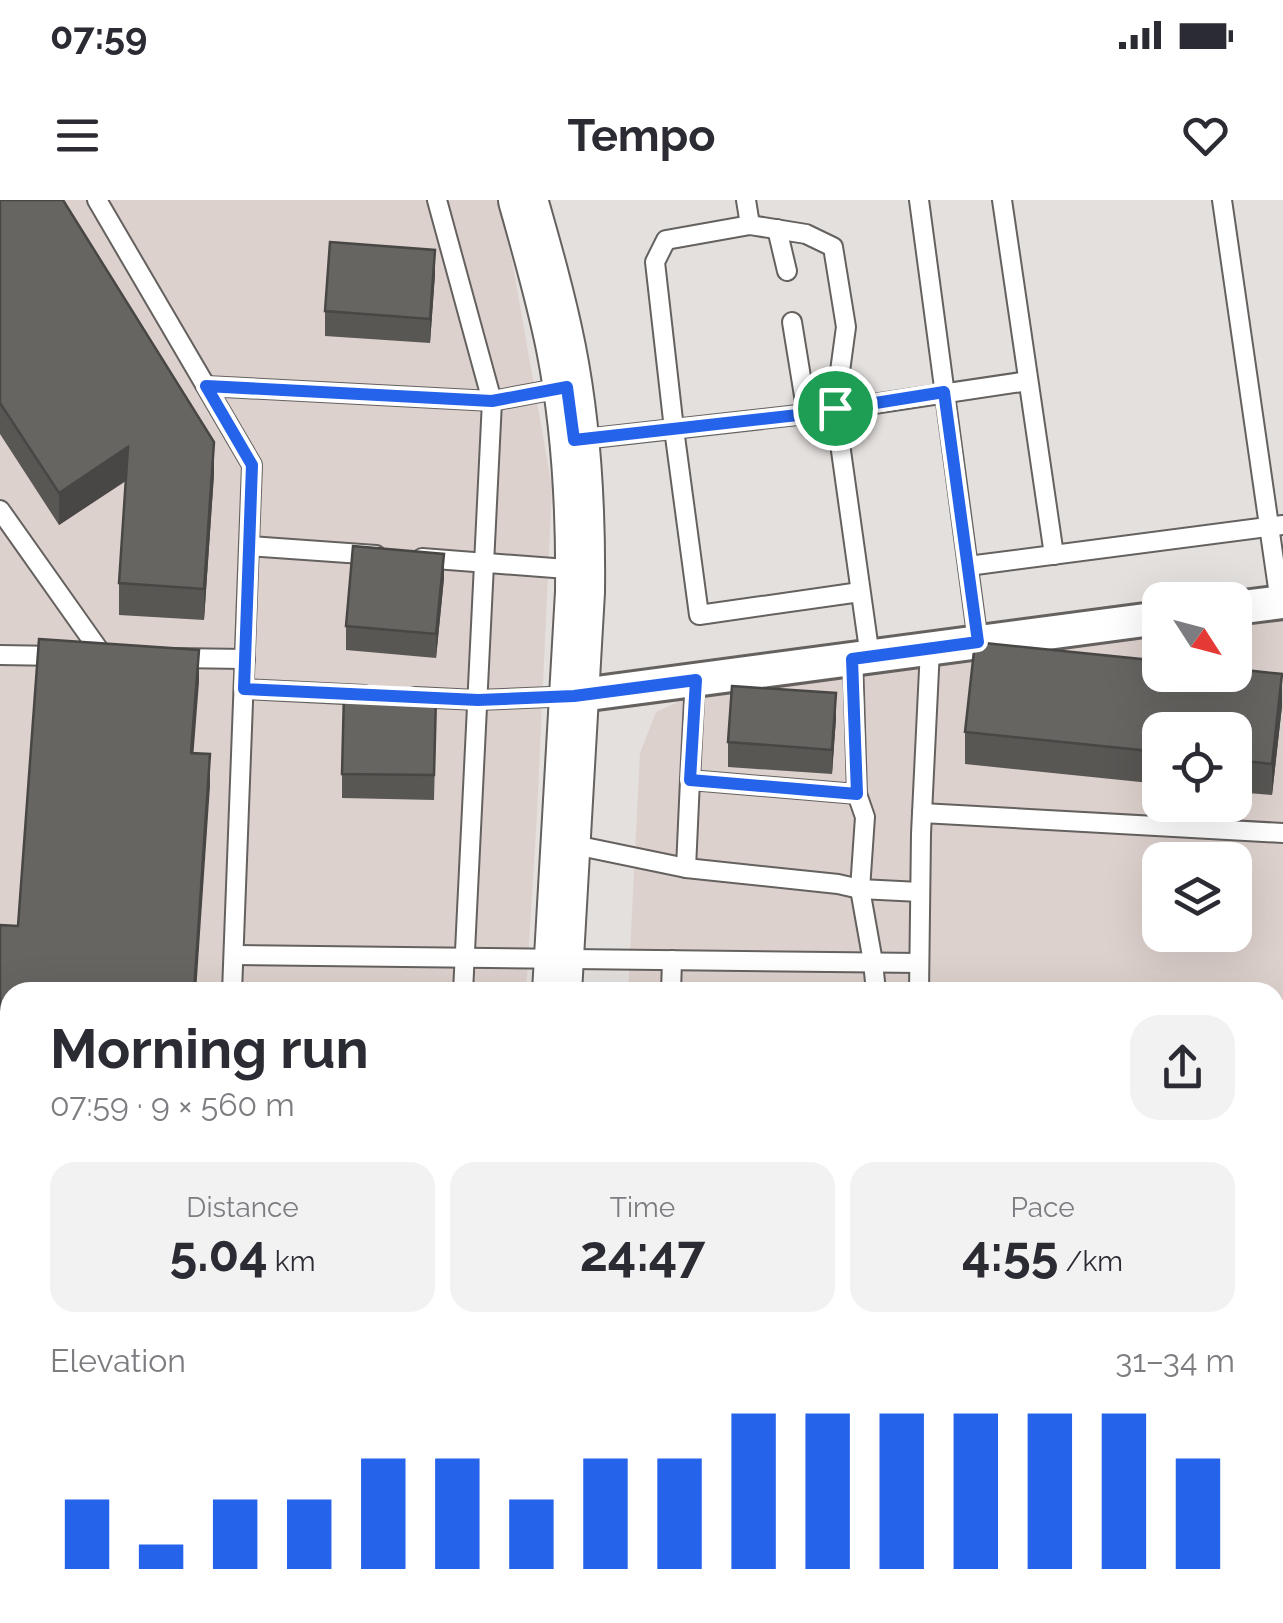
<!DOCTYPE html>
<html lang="en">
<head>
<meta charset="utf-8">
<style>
  :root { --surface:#fff; --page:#f2f2f3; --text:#2b2b33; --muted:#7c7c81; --accent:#2563eb }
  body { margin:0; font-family:Raleway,sans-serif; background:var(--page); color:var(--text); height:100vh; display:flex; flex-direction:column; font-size:38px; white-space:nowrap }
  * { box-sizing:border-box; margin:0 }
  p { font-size:32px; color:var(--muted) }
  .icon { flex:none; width:55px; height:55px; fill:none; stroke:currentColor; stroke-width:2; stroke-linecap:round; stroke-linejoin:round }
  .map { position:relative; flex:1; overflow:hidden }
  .side { position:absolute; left:0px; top:782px; width:1285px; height:642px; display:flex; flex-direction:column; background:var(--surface); border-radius:30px 30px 0 0; box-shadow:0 10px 40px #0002 }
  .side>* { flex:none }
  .needle { width:65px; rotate:126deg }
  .buttons { position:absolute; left:1142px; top:382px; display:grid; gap:20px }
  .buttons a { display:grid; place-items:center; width:110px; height:110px; border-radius:20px; background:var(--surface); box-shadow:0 10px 40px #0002; font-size:50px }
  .pin { position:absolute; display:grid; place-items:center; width:85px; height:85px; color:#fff; margin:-42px; border:5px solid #fff; border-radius:50%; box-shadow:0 2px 10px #0007 }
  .round { display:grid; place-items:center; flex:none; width:105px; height:105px; border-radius:30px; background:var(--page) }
  .head { display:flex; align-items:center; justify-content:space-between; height:170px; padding:0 50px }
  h1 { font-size:55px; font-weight:700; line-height:75px }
  .stats { display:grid; grid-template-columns:repeat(3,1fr); gap:15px; height:170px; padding:10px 50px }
  .stats div { display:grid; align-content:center; border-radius:25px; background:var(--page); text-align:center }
  .stats b { font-size:50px; font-weight:700 }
  .stats small { font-size:28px; font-weight:400 }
  .stats p { font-size:28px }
  .chart { height:280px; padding:20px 50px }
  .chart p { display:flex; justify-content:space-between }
  .chart svg { width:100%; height:180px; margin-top:10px; stroke:var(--accent); stroke-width:6 }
  .status { display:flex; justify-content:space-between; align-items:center; height:70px; padding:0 50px; background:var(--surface); direction:ltr }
  .status svg { height:28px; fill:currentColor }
  header { display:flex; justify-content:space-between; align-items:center; height:130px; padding:0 50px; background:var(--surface); font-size:45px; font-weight:700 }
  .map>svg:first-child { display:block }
</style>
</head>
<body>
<div class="status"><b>07:59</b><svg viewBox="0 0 49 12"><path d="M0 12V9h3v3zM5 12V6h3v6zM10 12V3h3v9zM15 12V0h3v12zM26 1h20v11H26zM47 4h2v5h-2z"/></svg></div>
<header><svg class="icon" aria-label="menu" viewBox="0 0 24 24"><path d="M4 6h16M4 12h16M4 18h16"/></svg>Tempo<svg class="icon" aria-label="heart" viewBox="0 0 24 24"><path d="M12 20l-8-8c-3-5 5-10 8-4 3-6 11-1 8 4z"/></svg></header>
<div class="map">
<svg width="1283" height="1423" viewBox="0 0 1283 1423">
  <rect width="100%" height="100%" fill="#e4e0de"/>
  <g fill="#ddd1cd" fill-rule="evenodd">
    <polygon points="0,0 497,0 512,60 552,287 537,615 526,792 10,792 10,1415 488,1415 488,1423 0,1423"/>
    <path d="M1283,420V1423H596L597,1415H1275V792H628L640,553L656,512L682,500L1160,436V475H1235V426ZM1160,530H1235V605H1160ZM1160,660H1235V735H1160Z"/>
  </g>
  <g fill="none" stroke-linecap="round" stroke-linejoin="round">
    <defs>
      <g id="service">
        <polyline points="97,0 252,265 232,792"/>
        <polyline points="437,0 492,201 463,792"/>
        <polyline points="746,0 750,25"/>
        <polyline points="919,0 978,442"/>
        <polyline points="1002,0 1054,355"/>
        <polyline points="1222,0 1280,402"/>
        <polyline points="777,29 787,71"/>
        <polyline points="792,122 807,214"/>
        <polyline points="206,186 492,201 567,187"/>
        <polyline points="575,240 807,214 1028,181"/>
        <polyline points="0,310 104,457"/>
        <polyline points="249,346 376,355"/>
        <polyline points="422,358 580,370"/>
        <polyline points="968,366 1283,325"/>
        <polyline points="860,392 699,415 674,229 655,62 666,40 750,25 806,34 833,47 846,127 835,208 870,457"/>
        <polyline points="0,455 59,456"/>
        <polyline points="175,458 245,459"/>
        <polyline points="853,459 857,594 865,617 860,689 873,762 876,792"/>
        <polyline points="244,489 364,495"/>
        <polyline points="415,497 477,500 574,496"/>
        <polyline points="690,580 695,480"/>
        <polyline points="922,613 1283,633"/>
        <polyline points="570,644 686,668 838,684 860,689 920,692"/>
        <polyline points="686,668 690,580 857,594"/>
        <polyline points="234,755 919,763"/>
        <polyline points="671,792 672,760"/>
        <polyline points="919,792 921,634 930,449"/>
        <polyline points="1275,980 1283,936"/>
        <polyline points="329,1415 409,1423"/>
        <polyline points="208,1423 209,1415"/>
        <polyline points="425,1423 426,1415"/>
        <polyline points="626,1423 627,1415"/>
        <polyline points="920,1423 920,1415"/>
        <polyline points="1223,1423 1223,1415"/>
      </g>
      <g id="minor">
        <polyline points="1235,408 1283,402"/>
        <polyline points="574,496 1160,418"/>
      </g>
      <g id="secondary">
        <path d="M523,0C537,49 551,98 561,148C577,229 581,311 580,392L557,792"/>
        <polyline points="524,1423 524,1415"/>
      </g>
    </defs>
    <use href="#service" stroke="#64615f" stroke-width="22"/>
    <use href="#minor" stroke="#64615f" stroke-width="38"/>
    <use href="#secondary" stroke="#64615f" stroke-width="52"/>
    <use href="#service" stroke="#fff" stroke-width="18"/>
    <use href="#minor" stroke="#fff" stroke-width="32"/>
    <use href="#secondary" stroke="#fff" stroke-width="48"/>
  </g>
  <g fill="#595754">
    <polygon points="0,0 214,274 204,420 119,415 119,383 126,281 59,325 0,234"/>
    <polygon points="435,74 430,143 325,136 325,111"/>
    <polygon points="444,378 436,458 346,450 346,426"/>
    <polygon points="1282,506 1272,595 1235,592 1235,530 1160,530 1160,584 965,564 965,532"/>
    <polygon points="836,518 832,574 728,567 728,542"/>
    <polygon points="436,520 434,600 342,598 342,574"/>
  </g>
  <g fill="#484745">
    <polygon points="435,50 435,74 430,143 430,119"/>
    <polygon points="214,242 214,274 204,420 204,389"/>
    <polygon points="128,247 128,279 59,325 59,293"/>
    <polygon points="444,354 444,378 436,458 436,434"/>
    <polygon points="199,450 199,482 191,585 191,553"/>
    <polygon points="1282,474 1282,506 1272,595 1272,564"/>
    <polygon points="836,493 836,518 832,574 832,550"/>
    <polygon points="210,554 210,586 196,792 194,792"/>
  </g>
  <g fill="#676562" stroke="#484745" stroke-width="2.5">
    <polygon points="0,0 63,0 214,242 204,389 119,383 128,247 59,293 0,203"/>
    <polygon points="330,42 435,50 430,119 325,111"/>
    <polygon points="353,346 444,354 436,434 346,426"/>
    <polygon points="39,439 199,450 191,553 210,554 194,792 10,792 10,1415 138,1415 137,1423 0,1423 0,1226 2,1202 0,1202 0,725 18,726"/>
    <polygon points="975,442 1160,461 1160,475 1235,475 1235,469 1282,474 1272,564 1235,560 1235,530 1160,530 1160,552 965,532"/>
    <polygon points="732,486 836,493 832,550 728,542"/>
    <polygon points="344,493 436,496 434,575 342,574"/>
    <polygon points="1283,1158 1283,1423 1258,1423 1259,1415 1275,1415 1275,1244"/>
  </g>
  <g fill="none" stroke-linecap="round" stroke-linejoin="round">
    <defs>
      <polygon id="route" points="206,186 492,201 567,187 574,240 807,214 944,192 978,442 852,459 857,594 690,580 696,480 574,496 478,500 244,489 252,265"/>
    </defs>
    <use href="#route" stroke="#fff" stroke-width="20"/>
    <use href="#route" stroke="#2563eb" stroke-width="12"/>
  </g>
</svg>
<div class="buttons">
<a><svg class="needle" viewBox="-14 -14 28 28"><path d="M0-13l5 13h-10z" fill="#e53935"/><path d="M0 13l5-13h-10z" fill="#7c7c81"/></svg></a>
<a><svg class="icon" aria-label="locate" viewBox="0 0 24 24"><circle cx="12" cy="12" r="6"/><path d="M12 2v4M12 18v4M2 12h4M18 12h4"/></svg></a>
<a><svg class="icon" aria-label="layers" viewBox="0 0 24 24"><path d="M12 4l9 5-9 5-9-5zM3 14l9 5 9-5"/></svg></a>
</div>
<div class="pin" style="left:835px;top:208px;background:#1e9e55"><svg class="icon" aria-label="arrive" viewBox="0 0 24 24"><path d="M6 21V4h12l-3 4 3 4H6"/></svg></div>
<section class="side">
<div class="head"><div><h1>Morning run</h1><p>07:59 · 9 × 560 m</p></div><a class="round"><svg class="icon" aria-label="share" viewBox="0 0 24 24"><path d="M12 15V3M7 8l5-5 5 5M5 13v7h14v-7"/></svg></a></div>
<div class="stats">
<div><p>Distance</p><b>5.04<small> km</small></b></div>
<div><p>Time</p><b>24:47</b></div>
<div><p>Pace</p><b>4:55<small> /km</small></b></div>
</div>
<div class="chart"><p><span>Elevation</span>31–34 m</p>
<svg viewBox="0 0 160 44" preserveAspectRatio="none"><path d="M5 44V27M15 44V38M25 44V27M35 44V27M45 44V17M55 44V17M65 44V27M75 44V17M85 44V17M95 44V6M105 44V6M115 44V6M125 44V6M135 44V6M145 44V6M155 44V17"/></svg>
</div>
</section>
</div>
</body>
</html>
